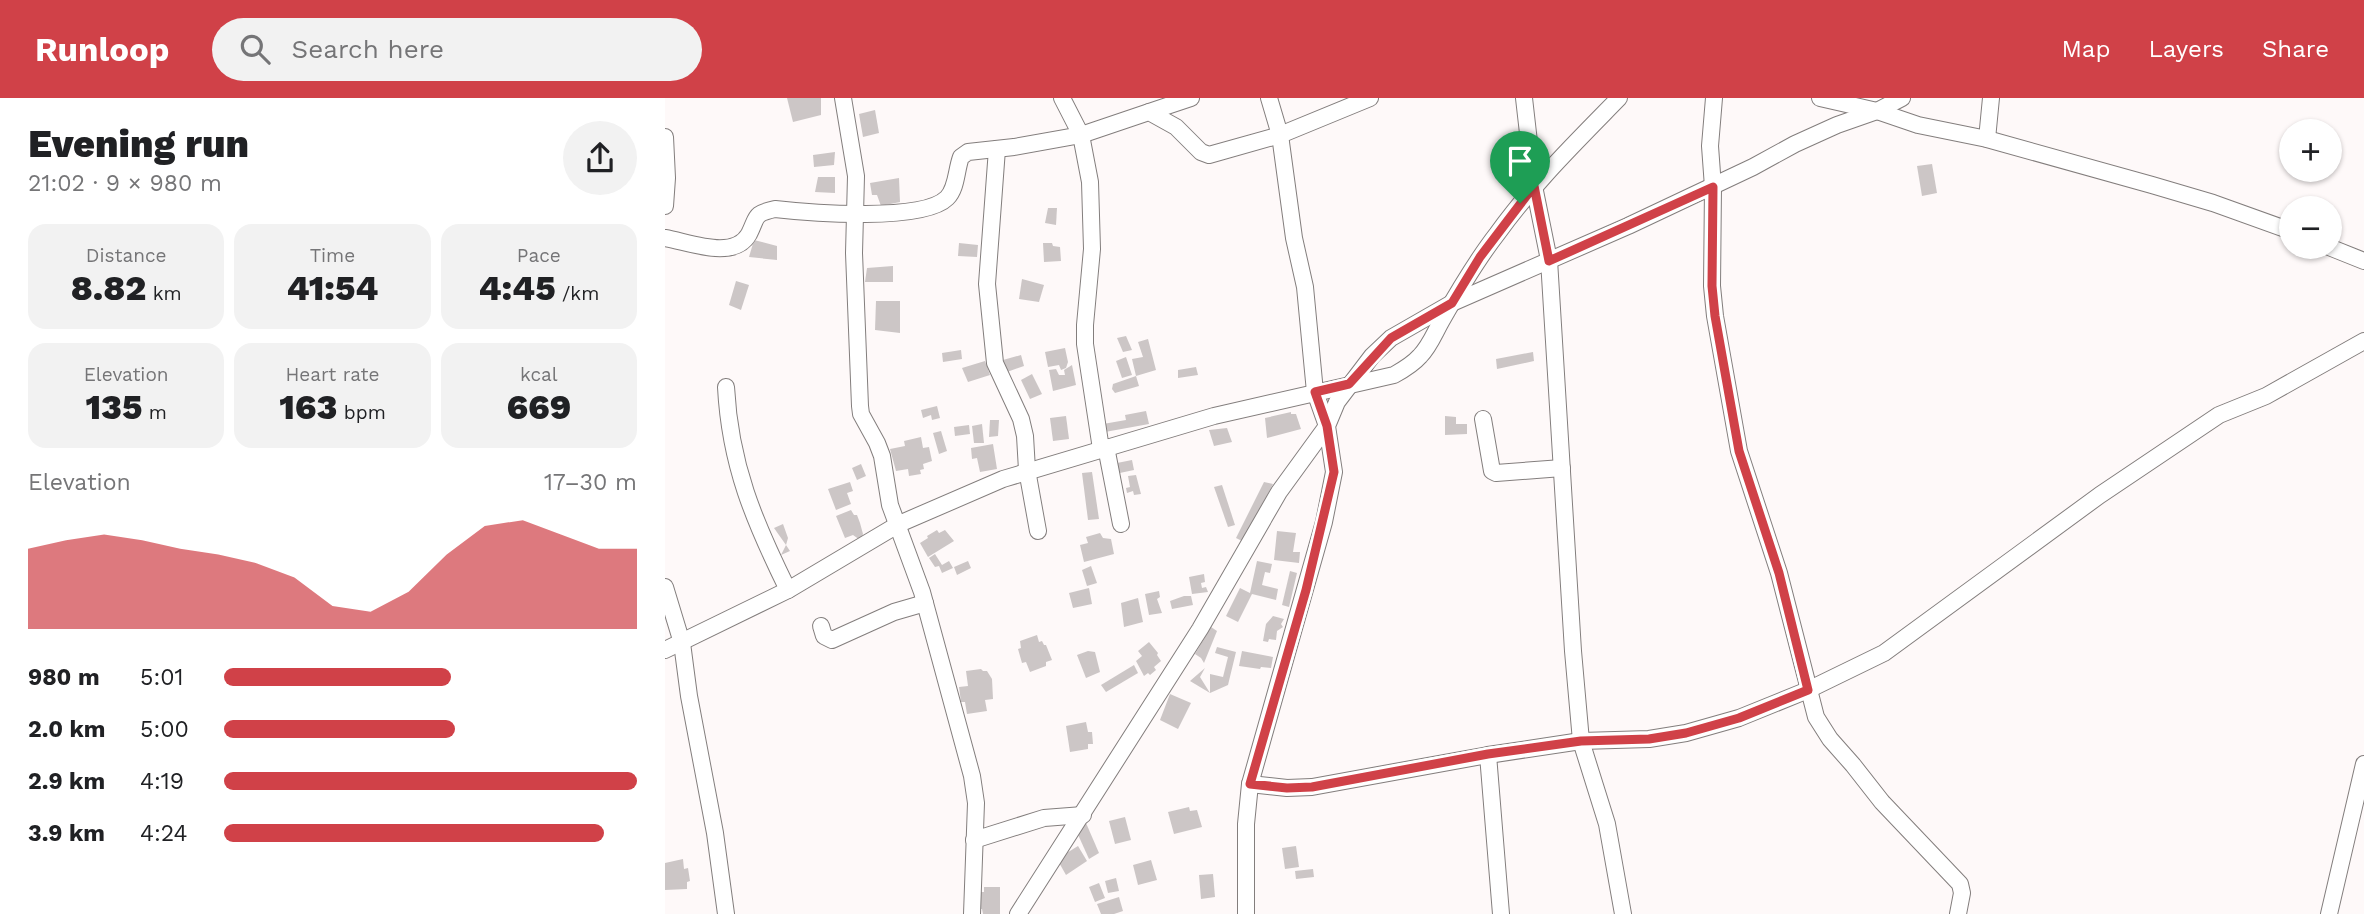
<!DOCTYPE html>
<html lang="en">
<head>
<meta charset="utf-8">
<style>
  :root { --surface:#fff; --page:#f2f2f2; --text:#202124; --muted:#757577; --accent:#d04148 }
  body { margin:0; font-family:"Work Sans",sans-serif; background:var(--page); color:var(--text); height:100vh; display:flex; flex-direction:column; font-size:26px; white-space:nowrap }
  * { box-sizing:border-box; margin:0 }
  p { font-size:23px; color:var(--muted) }
  .icon { flex:none; width:38px; height:38px; fill:none; stroke:currentColor; stroke-width:2; stroke-linecap:round; stroke-linejoin:round }
  .map { position:relative; flex:1; overflow:hidden }
  .panel { display:flex; flex-direction:column; background:var(--surface); width:665px }
  .panel>* { flex:none }
  .buttons { position:absolute; left:1614px; top:21px; display:grid; gap:14px }
  .buttons a { display:grid; place-items:center; width:63px; height:63px; border-radius:50%; background:var(--surface); box-shadow:0 2px 5px #0004; font-size:35px }
  .pin { position:absolute; display:grid; place-items:center; width:60px; height:60px; color:#fff; margin:-72px -30px; border-radius:50% 50% 50% 0; rotate:-45deg; box-shadow:0 0 7px #0007 }
  .pin .icon { rotate:45deg }
  .round { display:grid; place-items:center; flex:none; width:74px; height:74px; border-radius:37px; background:var(--page) }
  .summary { display:flex; align-items:center; justify-content:space-between; height:119px; padding:0 28px }
  h1 { font-size:38px; font-weight:800; line-height:52px }
  .stats { display:grid; grid-template-columns:repeat(3,1fr); gap:10px; height:119px; padding:7px 28px }
  .stats div { display:grid; align-content:center; border-radius:18px; background:var(--page); text-align:center }
  .stats b { font-size:35px; font-weight:800 }
  .stats small { font-size:19px; font-weight:400 }
  .stats p { font-size:19px }
  .chart { height:196px; padding:14px 28px }
  .chart p { display:flex; justify-content:space-between }
  .chart svg { width:100%; height:126px; margin-top:7px; fill:var(--accent); opacity:.7 }
  ul { padding:0 28px; list-style:none; font-size:23px }
  li { display:grid; grid-template-columns:112px 84px 1fr; align-items:center; height:52px }
  li i { height:18px; border-radius:9px; background:var(--accent) }
  header { display:flex; align-items:center; gap:42px; box-sizing:border-box; height:98px; padding:0 35px; background:var(--accent); color:#fff }
  header strong { font-size:33px }
  nav { display:flex; gap:38px; margin-inline-start:auto; font-size:24px }
  .search { width:490px; height:63px; background:var(--page); display:flex; align-items:center; gap:18px; box-sizing:border-box; padding:0 24px; border-radius:38px; color:var(--muted); font-size:26px }
  main { display:flex; flex:1; min-height:0 }
  .map>svg:first-child { display:block }
</style>
</head>
<body>
<header>
<strong>Runloop</strong>
<div class="search"><svg class="icon" aria-label="search" viewBox="0 0 24 24"><circle cx="10" cy="10" r="6"/><path d="M15 15l6 6"/></svg>Search here</div>
<nav><a>Map</a><a>Layers</a><a>Share</a></nav>
</header>
<main>
<section class="panel">
<div class="summary"><div><h1>Evening run</h1><p>21:02 · 9 × 980 m</p></div><a class="round"><svg class="icon" aria-label="share" viewBox="0 0 24 24"><path d="M12 15V3M7 8l5-5 5 5M5 13v7h14v-7"/></svg></a></div>
<div class="stats">
<div><p>Distance</p><b>8.82<small> km</small></b></div>
<div><p>Time</p><b>41:54</b></div>
<div><p>Pace</p><b>4:45<small> /km</small></b></div>
</div>
<div class="stats">
<div><p>Elevation</p><b>135<small> m</small></b></div>
<div><p>Heart rate</p><b>163<small> bpm</small></b></div>
<div><p>kcal</p><b>669</b></div>
</div>
<div class="chart"><p><span>Elevation</span>17–30 m</p>
<svg viewBox="0 0 160 44" preserveAspectRatio="none"><path d="M0 44V16L10 13L20 11L30 13L40 16L50 18L60 21L70 26L80 36L90 38L100 31L110 18L120 8L130 6L140 11L150 16L160 16V44z"/></svg>
</div>
<ul>
<li><b>980 m</b>5:01<i style="width:55%"></i></li>
<li><b>2.0 km</b>5:00<i style="width:56%"></i></li>
<li><b>2.9 km</b>4:19<i style="width:100%"></i></li>
<li><b>3.9 km</b>4:24<i style="width:92%"></i></li>
</ul>
</section>
<div class="map">
<svg width="1699" height="816" viewBox="0 0 1699 816">
  <rect width="100%" height="100%" fill="#fef9f9"/>
  <g fill="#ccc6c6">
    <polygon points="122,0 156,0 156,17 128,24"/>
    <polygon points="210,12 214,35 198,39 194,16"/>
    <polygon points="170,54 169,67 149,69 148,57"/>
    <polygon points="1267,66 1272,95 1257,98 1252,68"/>
    <polygon points="153,79 170,79 170,95 150,94"/>
    <polygon points="234,80 235,104 216,108 212,97 207,97 205,85"/>
    <polygon points="383,110 392,110 391,127 380,125"/>
    <polygon points="89,142 112,148 112,162 84,159"/>
    <polygon points="294,145 313,147 312,159 293,158"/>
    <polygon points="378,145 387,145 388,148 395,149 396,163 379,164"/>
    <polygon points="228,168 228,184 200,184 202,170"/>
    <polygon points="357,181 379,187 374,204 354,201"/>
    <polygon points="71,183 84,187 76,212 64,207"/>
    <polygon points="211,203 235,203 235,235 210,232"/>
    <polygon points="461,238 467,252 458,254 452,240"/>
    <polygon points="483,241 491,272 471,278 474,288 450,295 447,291 448,286 471,278 467,261 478,259 473,244"/>
    <polygon points="400,250 403,264 401,270 396,272 394,267 383,269 380,254"/>
    <polygon points="296,252 297,261 278,264 277,255"/>
    <polygon points="868,254 869,263 832,271 831,261"/>
    <polygon points="356,257 359,268 342,274 338,262"/>
    <polygon points="461,259 467,277 457,280 451,263"/>
    <polygon points="320,263 325,277 303,284 297,270"/>
    <polygon points="407,267 411,287 388,293 384,272 391,271 394,277 400,277 399,272"/>
    <polygon points="531,269 533,277 513,280 513,272"/>
    <polygon points="367,276 377,296 365,301 356,282"/>
    <polygon points="272,308 275,320 267,322 266,317 258,320 256,312"/>
    <polygon points="481,313 484,326 440,334 438,326 461,322 460,317"/>
    <polygon points="626,314 626,316 631,316 636,331 602,340 600,320"/>
    <polygon points="401,318 404,341 388,343 385,320"/>
    <polygon points="780,318 791,319 791,326 802,326 802,336 780,337"/>
    <polygon points="325,322 334,322 333,338 324,339"/>
    <polygon points="317,326 319,345 309,345 307,328"/>
    <polygon points="304,327 305,336 290,338 289,329"/>
    <polygon points="562,330 567,344 549,348 544,332"/>
    <polygon points="276,333 282,353 274,356 268,335"/>
    <polygon points="256,339 258,350 264,349 267,363 258,366 259,371 255,372 256,376 244,378 243,371 231,373 225,351 240,348 239,343"/>
    <polygon points="328,346 332,371 315,374 312,360 307,361 306,350"/>
    <polygon points="467,362 469,372 450,376 447,366"/>
    <polygon points="196,366 201,378 192,382 187,370"/>
    <polygon points="427,374 434,421 423,422 417,375"/>
    <polygon points="471,377 476,396 469,397 468,393 462,395 461,390 465,389 463,378"/>
    <polygon points="185,384 188,393 182,395 186,406 171,412 163,391"/>
    <polygon points="599,384 608,386 579,444 571,440"/>
    <polygon points="557,387 570,427 563,429 549,389"/>
    <polygon points="186,412 189,417 192,417 195,425 198,436 195,442 188,437 180,440 171,418"/>
    <polygon points="118,426 123,440 121,447 125,453 116,457 121,447 109,430"/>
    <polygon points="272,432 274,435 280,432 289,443 263,459 255,445 263,440 262,438"/>
    <polygon points="612,433 631,435 628,454 635,454 634,465 609,462"/>
    <polygon points="435,435 438,440 446,441 449,456 419,464 415,447 423,445 421,439"/>
    <polygon points="270,456 277,467 284,463 288,470 277,475 274,468 270,469 264,460"/>
    <polygon points="303,463 306,470 292,477 289,469"/>
    <polygon points="592,463 607,466 605,475 600,474 597,487 613,491 611,502 587,496 573,524 561,518 575,490 585,495"/>
    <polygon points="426,468 432,485 422,488 417,472"/>
    <polygon points="625,473 632,475 624,509 617,507"/>
    <polygon points="539,476 540,484 536,485 537,490 541,489 543,494 527,496 524,479"/>
    <polygon points="424,490 427,506 408,510 404,495"/>
    <polygon points="494,493 495,499 492,501 497,515 484,517 480,496"/>
    <polygon points="519,498 526,498 528,507 507,511 505,503"/>
    <polygon points="473,500 478,524 459,529 456,505"/>
    <polygon points="608,518 619,521 616,526 618,529 612,533 611,542 604,541 603,544 598,543 601,526"/>
    <polygon points="546,529 552,533 539,565 536,560 530,556"/>
    <polygon points="372,537 374,544 377,543 379,547 381,547 387,562 381,564 381,568 365,574 361,564 357,565 353,551 356,550 355,543"/>
    <polygon points="484,544 493,555 492,557 496,563 489,569 491,572 485,577 483,575 479,578 471,563 477,558 473,553"/>
    <polygon points="552,549 571,554 563,587 545,595 525,583 540,570 535,579 545,595 545,576 558,579 563,559 550,555"/>
    <polygon points="423,553 430,554 435,574 421,580 412,557"/>
    <polygon points="577,553 608,559 606,570 596,569 595,571 574,568"/>
    <polygon points="469,567 473,575 441,594 436,587"/>
    <polygon points="316,571 318,573 322,573 327,581 328,601 320,602 322,613 302,616 300,604 296,604 294,589 303,588 301,573"/>
    <polygon points="505,596 526,605 513,631 495,622"/>
    <polygon points="421,624 423,634 427,634 428,646 423,646 423,651 405,654 401,628"/>
    <polygon points="524,709 525,713 532,712 537,729 509,736 503,714"/>
    <polygon points="460,719 466,742 450,746 444,723"/>
    <polygon points="421,725 434,755 424,761 410,730"/>
    <polygon points="413,748 422,763 401,777 392,761"/>
    <polygon points="631,748 634,769 620,771 617,750"/>
    <polygon points="18,761 19,771 23,770 25,783 22,784 22,791 0,792 0,765"/>
    <polygon points="486,762 492,782 473,787 468,767"/>
    <polygon points="648,771 649,779 631,781 630,773"/>
    <polygon points="548,776 550,799 536,801 534,777"/>
    <polygon points="451,780 454,793 443,795 440,783"/>
    <polygon points="434,785 440,800 430,804 424,789"/>
    <polygon points="319,789 335,789 335,816 318,816 317,811 313,811 313,794 319,794"/>
    <polygon points="454,799 458,813 449,816 436,816 432,806"/>
  </g>
  <g fill="none" stroke-linecap="round" stroke-linejoin="round">
    <defs>
      <g id="minor">
        <polyline points="178,0 191,78 189,155 195,308 196,316 212,345 217,358 225,407 257,494 307,678 311,705 307,816"/>
        <polyline points="397,0 416,37 425,84 427,151 420,227 420,246 436,351"/>
        <polyline points="859,0 869,88 884,162 908,553 916,643 942,726 958,816"/>
        <polyline points="1049,0 1045,48 1048,89 1047,188 1050,218 1074,353 1114,475 1151,619 1165,641 1188,667 1217,704 1295,786 1297,795 1293,816"/>
        <polyline points="1155,0 1212,13 1253,27 1322,41 1487,87 1548,105 1626,133"/>
        <polyline points="484,14 526,0"/>
        <polyline points="0,39 2,80 0,108"/>
        <polyline points="1322,41 1326,0"/>
        <polyline points="332,51 322,186 330,265 356,321 360,338 362,372 373,433"/>
        <path d="M0,140C24,144 69,163 84,136C93,118 88,116 110,111C145,115 258,124 282,100C292,90 291,72 296,59L303,54L349,49L416,37L484,14L511,29L536,54L544,57L615,37L705,0"/>
        <polyline points="1664,149 1699,163"/>
        <path d="M61,289C65,367 89,423 123,492"/>
        <polyline points="818,321 827,373 831,375 897,370"/>
        <polyline points="441,349 456,426"/>
        <polyline points="0,489 17,545 24,598 50,735 61,816"/>
        <polyline points="156,528 159,538 167,542 229,514 260,505"/>
        <path d="M0,552L123,492L234,426L338,381L549,318L729,277C738,272 748,266 755,258C765,248 770,234 777,222C794,192 811,163 832,136C868,86 911,44 954,0"/>
        <polyline points="823,657 836,816"/>
        <polyline points="585,686 622,690 647,689 823,657 916,643 984,641 1021,635 1074,620 1143,592 1219,555 1435,397 1554,317 1601,298 1699,243"/>
        <polyline points="309,742 379,720 418,717"/>
        <polyline points="353,816 535,531 614,394 662,328 650,294 640,189 629,140 615,37 604,0"/>
        <polyline points="581,816 581,726 585,686 659,424 669,374 662,328 672,304 707,258 726,240 787,205 963,128 1088,69 1130,46 1172,27 1212,13 1237,0"/>
        <polyline points="1664,816 1699,666"/>
      </g>
    </defs>
    <use href="#minor" stroke="#837e7d" stroke-width="18"/>
    <use href="#minor" stroke="#fff" stroke-width="16"/>
  </g>
  <g fill="none" stroke-linecap="round" stroke-linejoin="round">
    <defs>
      <polygon id="route" points="869,88 884,163 1048,89 1047,188 1050,218 1074,353 1114,475 1143,592 1074,620 1021,635 984,641 916,643 823,656 647,689 622,690 585,686 641,492 669,374 662,328 650,294 684,286 726,240 787,205 815,159"/>
    </defs>
    <use href="#route" stroke="#fff" stroke-width="14"/>
    <use href="#route" stroke="#d04148" stroke-width="9"/>
  </g>
</svg>
<div class="buttons">
<a>+</a>
<a>−</a>
</div>
<div class="pin" style="left:855px;top:105px;background:#1e9e55"><svg class="icon" aria-label="arrive" viewBox="0 0 24 24"><path d="M6 21V4h12l-3 4 3 4H6"/></svg></div>
</div>
</main>
</body>
</html>
